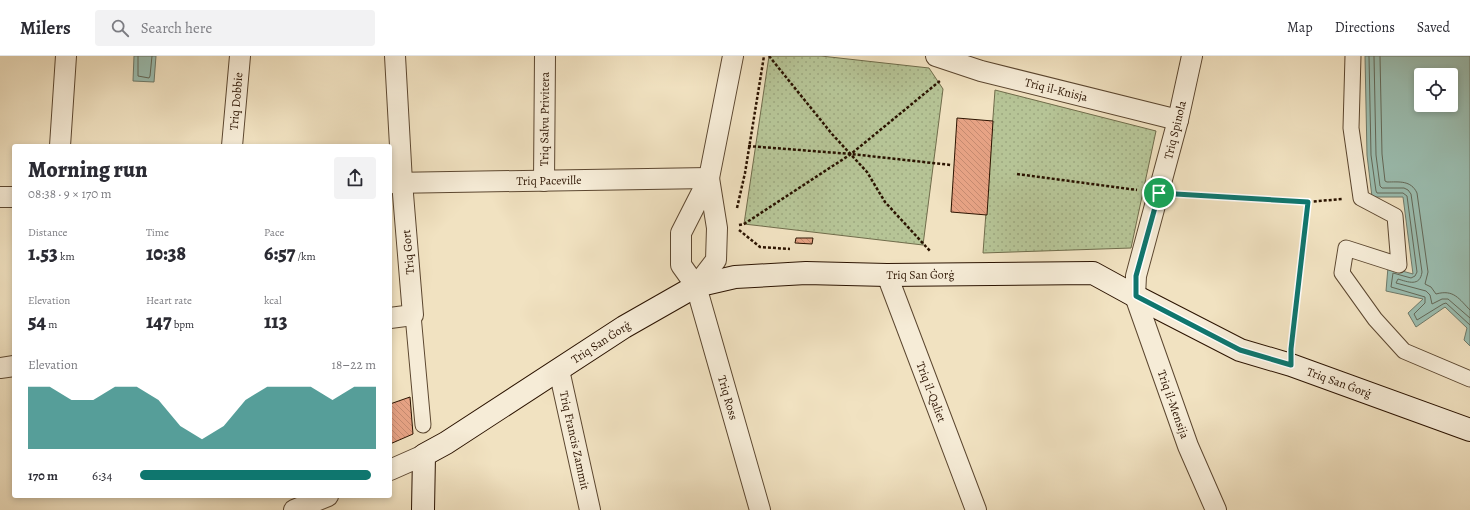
<!DOCTYPE html>
<html lang="en">
<head>
<meta charset="utf-8">
<style>
  :root { --surface:#fff; --page:#f2f2f3; --text:#2b2b33; --muted:#7c7c81; --line:#e1e1e2; --accent:#0f766e }
  body { margin:0; font-family:Alegreya,serif; background:var(--page); color:var(--text); height:100vh; display:flex; flex-direction:column; font-size:15px; white-space:nowrap }
  * { box-sizing:border-box; margin:0 }
  p { font-size:13px; color:var(--muted) }
  .icon { flex:none; width:22px; height:22px; fill:none; stroke:currentColor; stroke-width:2; stroke-linecap:round; stroke-linejoin:round }
  .map { position:relative; flex:1; overflow:hidden }
  .panel { position:absolute; left:12px; top:88px; width:380px; height:354px; display:flex; flex-direction:column; background:var(--surface); border-radius:4px; box-shadow:0 2px 6px #0003 }
  .panel>* { flex:none }
  .controls { position:absolute; left:1414px; top:12px; display:grid; gap:8px }
  .controls a { display:grid; place-items:center; width:44px; height:44px; border-radius:4px; background:var(--surface); box-shadow:0 2px 6px #0003; font-size:20px }
  .pin { position:absolute; display:grid; place-items:center; width:34px; height:34px; color:#fff; margin:-17px; border:2px solid #fff; border-radius:50%; box-shadow:0 1px 4px #0007 }
  .round { display:grid; place-items:center; flex:none; width:42px; height:42px; border-radius:4px; background:var(--page) }
  .summary { display:flex; align-items:center; justify-content:space-between; height:68px; padding:0 16px }
  h1 { font-size:22px; font-weight:800; line-height:30px }
  .figures { display:grid; grid-template-columns:repeat(3,1fr); gap:6px; height:68px; padding:4px 16px }
  .figures div { display:grid; align-content:center }
  .figures b { font-size:20px; font-weight:800 }
  .figures small { font-size:11px; font-weight:400 }
  .figures p { font-size:11px }
  .chart { height:112px; padding:8px 16px }
  .chart p { display:flex; justify-content:space-between }
  .chart svg { width:100%; height:72px; margin-top:4px; fill:var(--accent); opacity:.7 }
  ul { padding:0 16px; list-style:none; font-size:13px }
  li { display:grid; grid-template-columns:64px 48px 1fr; align-items:center; height:30px }
  li i { height:10px; border-radius:5px; background:var(--accent) }
  header { display:flex; align-items:center; gap:24px; box-sizing:border-box; height:56px; padding:0 20px; background:var(--surface); border-bottom:1px solid var(--line) }
  header strong { font-size:19px }
  nav { display:flex; gap:22px; margin-inline-start:auto; font-size:14px }
  .search { width:280px; height:36px; background:var(--page); display:flex; align-items:center; gap:10px; box-sizing:border-box; padding:0 14px; border-radius:4px; color:var(--muted); font-size:15px }
  .map>svg:first-child { display:block }
</style>
</head>
<body>
<header>
<strong>Milers</strong>
<div class="search"><svg class="icon" aria-label="search" viewBox="0 0 24 24"><circle cx="10" cy="10" r="6"/><path d="M15 15l6 6"/></svg>Search here</div>
<nav><a>Map</a><a>Directions</a><a>Saved</a></nav>
</header>
<div class="map">
<svg width="1470" height="454" viewBox="0 0 1470 454">
  <defs>
    <pattern id="park-dots" width="8" height="8" patternUnits="userSpaceOnUse"><rect width="8" height="8" fill="#b6c496"/><path d="M2 2h.1M6 6h.1" fill="none" stroke="#9da880" stroke-width="1.8" stroke-linecap="round"/></pattern>
    <pattern id="building-back-hatch" width="6" height="6" patternUnits="userSpaceOnUse"><rect width="6" height="6" fill="#e7a385"/><path d="M-1 5l2 2M0 0l6 6M5-1l2 2" fill="none" stroke="#c68b71"/></pattern>
  </defs>
  <rect width="100%" height="100%" fill="#f1e2c1"/>
  <filter id="stains"><feTurbulence type="fractalNoise" baseFrequency=".005" numOctaves="4"/><feColorMatrix values="0 0 0 0 .2 0 0 0 0 .09 0 0 0 0 .02 0 0 0 .5 -.17"/></filter>
  <radialGradient id="worn" r=".72"><stop offset=".6" stop-color="#630" stop-opacity="0"/><stop offset="1" stop-color="#630" stop-opacity=".3"/></radialGradient>
  <g fill="url(#park-dots)" stroke="#706c4b">
    <polygon points="769,0 821,0 929,12 943,33 923,189 744,168"/>
    <polygon points="995,34 1156,75 1131,192 983,197"/>
  </g>
  <g fill="#9bbeb1" stroke="#6e7a6a" fill-rule="evenodd">
    <polygon points="134,0 156,0 154,26 133,25"/>
    <path d="M1365,0H1470V290L1464,284L1467,272L1445,251L1416,271L1408,257L1423,243L1386,235L1388,211L1413,218L1403,141H1372L1367,99ZM1421,19H1451V49H1421Z"/>
  </g>
  <g fill="none" stroke-linecap="round" stroke-linejoin="round">
    <g stroke="#636858" stroke-width="1">
      <polyline points="138,0 138,20 149,22 150,20 152,0"/>
      <polyline points="1369,0 1371,99 1376,135 1377,137 1403,137 1407,140 1417,216 1415,220 1411,222 1393,217 1391,231 1425,241 1425,247 1414,258 1417,264 1443,248 1446,247 1470,269"/>
      <path d="M1374,0L1376,99L1380,130L1382,132H1404L1408,134L1411,138L1422,216C1420,231 1408,226 1398,223L1396,227L1426,235L1430,239L1432,248L1442,243H1448L1470,262"/>
      <path d="M1380,0L1382,98L1385,125L1387,126C1399,126 1411,124 1417,137L1428,216L1425,228L1431,231L1436,238C1454,233 1459,243 1470,254"/>
    </g>
  </g>
  <g fill="url(#building-back-hatch)" stroke="#2b1300">
    <polygon points="957,62 993,65 987,159 951,156"/>
    <polygon points="796,182 813,182 812,188 795,187"/>
    <polygon points="410,341 413,378 390,388 390,348"/>
  </g>
  <g fill="none" stroke-linecap="round" stroke-linejoin="round">
    <defs>
      <g id="pedestrian">
        <polyline points="1353,0 1351,72 1361,142 1395,160 1399,209 1346,192 1342,217 1375,263 1404,295 1470,323"/>
        <polyline points="413,259 423,369"/>
      </g>
      <g id="minor">
        <path id="s1" d="M733,0L709,122L681,177V209L696,230L760,454"/>
        <path id="s2" d="M936,0L981,15L1178,64"/>
        <path id="s3" d="M1192,0L1178,64L1136,220L1135,240L1188,390L1216,454"/>
        <polyline points="60,90 66,0"/>
        <path id="s4" d="M232,90L240,0"/>
        <path id="s5" d="M544,125L545,0"/>
        <path id="s6" d="M390,127L709,122"/>
        <polyline points="0,141 14,141"/>
        <path id="s7" d="M887,219L976,454"/>
        <polyline points="696,230 716,204 717,172 709,122"/>
        <polyline points="390,262 413,259 402,126 395,0"/>
        <polyline points="0,312 14,310"/>
        <path id="s8" d="M559,314L590,454"/>
        <polyline points="390,414 424,399"/>
        <polyline points="294,454 328,440"/>
      </g>
      <g id="secondary">
        <path id="s9" d="M423,454L424,399L446,387L624,271L696,230L735,221L806,217L887,219L1093,217L1135,240L1240,294L1291,309L1470,374"/>
      </g>
    </defs>
    <use href="#pedestrian" stroke="#5c4730" stroke-width="17"/>
    <use href="#minor" stroke="#5c4730" stroke-width="22"/>
    <use href="#secondary" stroke="#2b1300" stroke-width="24"/>
    <g stroke="#2b1300" stroke-width="2.5" stroke-dasharray="3 2" stroke-linecap="butt">
      <polyline points="769,0 832,78 867,116 885,146 930,195"/>
      <polyline points="748,90 851,98 951,109"/>
      <polyline points="1017,118 1137,134"/>
      <polyline points="1179,138 1308,146 1342,143"/>
      <polyline points="737,152 745,117 764,0"/>
      <polyline points="739,169 744,168 851,98 941,24"/>
      <polyline points="739,174 760,191 790,193"/>
      <polyline points="1292,285 1308,146"/>
    </g>
    <use href="#pedestrian" stroke="#f6ecd7" stroke-width="15"/>
    <use href="#minor" stroke="#f6ecd7" stroke-width="20"/>
    <use href="#secondary" stroke="#f6ecd7" stroke-width="22"/>
  </g>
  <g fill="none" stroke-linecap="round" stroke-linejoin="round">
    <defs>
      <polygon id="route" points="1159,137 1308,146 1291,293 1291,309 1240,294 1136,240 1136,220"/>
    </defs>
    <use href="#route" stroke="#fff" stroke-width="8"/>
    <use href="#route" stroke="#0f766e" stroke-width="5"/>
  </g>
  <g text-anchor="middle" dominant-baseline="central" stroke-width="3.5" stroke-linejoin="round" paint-order="stroke">
    <g font-size="12" fill="#2b1300" stroke="#f6ecd7">
      <text stroke="none"><textPath href="#s2" startOffset="125">Triq il-Knisja</textPath></text>
      <text stroke="none"><textPath href="#s4" startOffset="45">Triq Dobbie</textPath></text>
      <text stroke="none"><textPath href="#s5" startOffset="62">Triq Salvu Privitera</textPath></text>
      <text transform="translate(1175 74) rotate(-76)">Triq Spinola</text>
      <text stroke="none"><textPath href="#s6" startOffset="159">Triq Paceville</textPath></text>
      <text transform="translate(408 196) rotate(-95)">Triq Gort</text>
      <text stroke="none"><textPath href="#s9" startOffset="601">Triq San Ġorġ</textPath></text>
      <text stroke="none"><textPath href="#s9" startOffset="265">Triq San Ġorġ</textPath></text>
      <text stroke="none"><textPath href="#s9" startOffset="1044">Triq San Ġorġ</textPath></text>
      <text stroke="none"><textPath href="#s7" startOffset="125">Triq il-Qaliet</textPath></text>
      <text stroke="none"><textPath href="#s1" startOffset="360">Triq Ross</textPath></text>
      <text stroke="none"><textPath href="#s3" startOffset="362">Triq il-Mensija</textPath></text>
      <text stroke="none"><textPath href="#s8" startOffset="72">Triq Francis Zammit</textPath></text>
    </g>
  </g>
  <rect width="100%" height="100%" filter="url(#stains)"/>
  <rect width="100%" height="100%" fill="url(#worn)"/>
</svg>
<div class="controls">
<a><svg class="icon" aria-label="locate" viewBox="0 0 24 24"><circle cx="12" cy="12" r="6"/><path d="M12 2v4M12 18v4M2 12h4M18 12h4"/></svg></a>
</div>
<div class="pin" style="left:1159px;top:137px;background:#1e9e55"><svg class="icon" aria-label="arrive" viewBox="0 0 24 24"><path d="M6 21V4h12l-3 4 3 4H6"/></svg></div>
<section class="panel">
<div class="summary"><div><h1>Morning run</h1><p>08:38 · 9 × 170 m</p></div><a class="round"><svg class="icon" aria-label="share" viewBox="0 0 24 24"><path d="M12 15V3M7 8l5-5 5 5M5 13v7h14v-7"/></svg></a></div>
<div class="figures">
<div><p>Distance</p><b>1.53<small> km</small></b></div>
<div><p>Time</p><b>10:38</b></div>
<div><p>Pace</p><b>6:57<small> /km</small></b></div>
</div>
<div class="figures">
<div><p>Elevation</p><b>54<small> m</small></b></div>
<div><p>Heart rate</p><b>147<small> bpm</small></b></div>
<div><p>kcal</p><b>113</b></div>
</div>
<div class="chart"><p><span>Elevation</span>18–22 m</p>
<svg viewBox="0 0 160 44" preserveAspectRatio="none"><path d="M0 44V6L10 6L20 14L30 14L40 6L50 6L60 14L70 30L80 38L90 30L100 14L110 6L120 6L130 6L140 14L150 6L160 6V44z"/></svg>
</div>
<ul>
<li><b>170 m</b>6:34<i style="width:98%"></i></li>
</ul>
</section>
</div>
</body>
</html>
